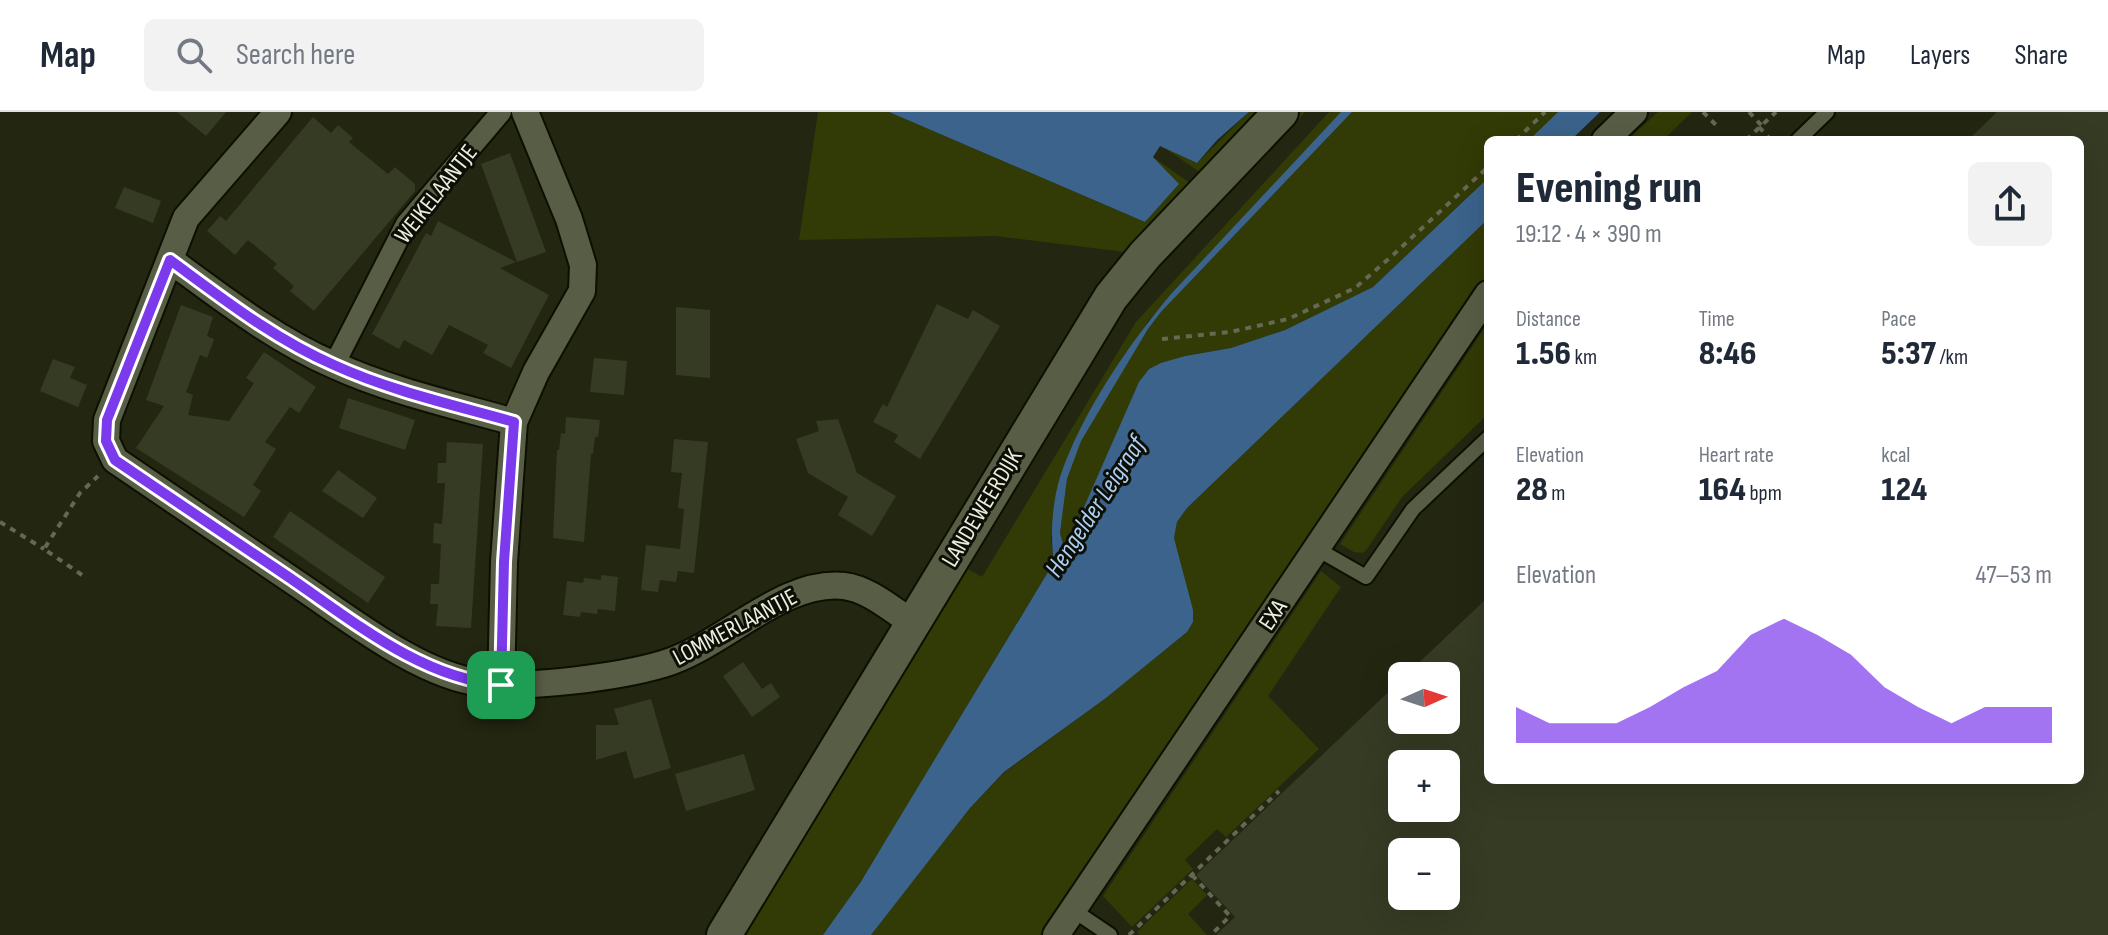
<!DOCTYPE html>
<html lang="en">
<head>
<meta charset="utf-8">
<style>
  :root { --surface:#fff; --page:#f2f2f3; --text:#1f2937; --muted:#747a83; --line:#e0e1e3; --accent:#7c3aed }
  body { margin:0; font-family:"Sofia Sans Condensed",sans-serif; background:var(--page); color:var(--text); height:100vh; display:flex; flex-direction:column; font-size:30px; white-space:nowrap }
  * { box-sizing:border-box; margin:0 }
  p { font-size:26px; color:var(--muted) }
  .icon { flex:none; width:44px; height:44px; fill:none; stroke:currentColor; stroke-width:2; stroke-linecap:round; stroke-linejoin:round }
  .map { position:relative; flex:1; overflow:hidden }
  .panel { position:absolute; left:1484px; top:24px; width:600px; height:648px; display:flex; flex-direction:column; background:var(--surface); border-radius:12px; box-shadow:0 8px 32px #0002 }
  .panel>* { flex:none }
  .needle { width:52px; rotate:87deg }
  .tools { position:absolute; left:1388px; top:550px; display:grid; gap:16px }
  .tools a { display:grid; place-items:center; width:72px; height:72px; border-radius:12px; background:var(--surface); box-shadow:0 8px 32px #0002; font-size:40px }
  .pin { position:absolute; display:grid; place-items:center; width:68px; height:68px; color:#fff; margin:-34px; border-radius:16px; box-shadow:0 4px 12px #0006 }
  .round { display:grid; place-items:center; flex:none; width:84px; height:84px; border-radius:12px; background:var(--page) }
  .summary { display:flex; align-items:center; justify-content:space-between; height:136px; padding:0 32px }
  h1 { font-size:44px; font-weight:800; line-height:60px }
  .figures { display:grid; grid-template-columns:repeat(3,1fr); gap:12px; height:136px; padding:8px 32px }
  .figures div { display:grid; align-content:center }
  .figures b { font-size:34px; font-weight:800 }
  .figures small { font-size:22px; font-weight:400 }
  .figures p { font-size:22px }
  .chart { height:224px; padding:16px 32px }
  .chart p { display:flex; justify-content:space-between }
  .chart svg { width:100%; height:144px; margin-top:8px; fill:var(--accent); opacity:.7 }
  header { display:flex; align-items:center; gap:48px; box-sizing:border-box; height:112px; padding:0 40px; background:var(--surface); border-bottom:2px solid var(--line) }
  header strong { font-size:38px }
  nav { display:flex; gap:44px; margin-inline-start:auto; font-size:28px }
  .search { width:560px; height:72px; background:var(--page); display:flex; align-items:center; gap:20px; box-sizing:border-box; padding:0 28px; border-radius:12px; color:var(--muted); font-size:30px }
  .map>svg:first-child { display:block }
</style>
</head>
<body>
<header>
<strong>Map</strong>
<div class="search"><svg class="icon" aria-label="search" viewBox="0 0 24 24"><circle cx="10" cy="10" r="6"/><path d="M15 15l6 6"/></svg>Search here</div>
<nav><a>Map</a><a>Layers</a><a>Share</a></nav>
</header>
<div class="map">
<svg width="2108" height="823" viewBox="0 0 2108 823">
  <rect width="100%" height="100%" fill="#232711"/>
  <g fill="#323a05">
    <polygon points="818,0 889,0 1145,110 1178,73 1153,45 1197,76 1133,141 995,124 799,128"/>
    <polygon points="1249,0 1269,0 1207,65 1160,33 1197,51"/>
    <path d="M1296,0H1305L1167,146L1108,218L968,457L982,465L1136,210L1329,0H1342L1148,209L1073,333L1051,427L1054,450C979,571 911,695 832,813L823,823H737L1105,210Z"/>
    <polygon points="1352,0 1558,0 1529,28 1488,28 1488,66 1373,175 1285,218 1231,236 1184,244 1149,257 1070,427 1067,432 1063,432 1060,421 1067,367 1080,329 1148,217 1161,200"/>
    <polygon points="1658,0 1692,0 1663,28 1628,28"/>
    <polygon points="1488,107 1488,162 1040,823 871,823 970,696 1005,660 1106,586 1187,520 1174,426 1177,410 1187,396"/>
    <polygon points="1488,211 1488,302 1402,385 1367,437 1363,441 1354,440 1340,432"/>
    <polygon points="1321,459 1341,475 1268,584 1319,637 1226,725 1217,717 1185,748 1193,757 1132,815 1103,784"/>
    <polygon points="1192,767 1207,783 1188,802 1207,823 1140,823 1137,820"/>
  </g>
  <g fill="#3b638b">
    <polygon points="889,0 1249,0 1217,28 1197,51 1160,34 1153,45 1179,72 1145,110"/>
    <path d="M1341,0H1352L1161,200L1148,217L1081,329L1067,367L1060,421L1063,432H1067L1070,427L1139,270L1149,257L1161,251L1185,244L1231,236L1285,218L1373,175L1488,66V107L1187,396L1177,410L1174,426L1193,498V510L1187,520L1106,586L1004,660L970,696L871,823H823L860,771L1054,450C1050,423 1052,392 1060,365C1081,302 1128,233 1171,182Z"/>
    <polygon points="1558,0 1600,0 1571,28 1529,28"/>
  </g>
  <g fill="#363b24" fill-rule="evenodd">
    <polygon points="177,0 226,0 206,24"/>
    <path d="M1997,0H2108V823H1216L1235,805L1196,763L1402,567V608H1446V564H1405L1488,485V668H2080V28H1968ZM1402,652H1446V696H1402ZM1402,740H1446V784H1402Z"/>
    <polygon points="313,5 331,21 338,13 353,26 349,30 388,62 395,55 415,72 415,79 314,199 290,179 294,174 273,156 277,152 248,128 235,143 207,119 220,104 226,109"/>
    <polygon points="510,41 546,140 517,150 481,52"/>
    <polygon points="124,75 161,89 153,111 115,96"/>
    <polygon points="438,109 516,150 500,156 549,183 511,256 483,241 488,233 449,213 432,243 404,228 399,237 372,222 426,121 431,124"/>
    <polygon points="937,192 968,207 973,198 1000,214 920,347 894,330 898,323 873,310 883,292 887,295"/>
    <polygon points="181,193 213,205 207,224 214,227 211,236 207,246 200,243 186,280 193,283 188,303 229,309 254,271 246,266 264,240 316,275 299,301 290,295 265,330 276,337 253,373 261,379 244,405 136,336 164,294 146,288"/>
    <polygon points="676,195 710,198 710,266 676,263"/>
    <polygon points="594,246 627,249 624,283 590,280"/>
    <polygon points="53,247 75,255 70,266 87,273 78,295 40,279"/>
    <polygon points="348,286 415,308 405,338 339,316"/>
    <polygon points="566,305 600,308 598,325 595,325 593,342 591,342 584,430 553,426 557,338 559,338 561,321 565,322"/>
    <polygon points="838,307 857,361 896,384 872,424 838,403 848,385 808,361 796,327 819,319 816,309"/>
    <polygon points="674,327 708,330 694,461 678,459 676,470 660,468 658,480 641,478 646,433 680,437 684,397 678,396 682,361 671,360"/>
    <polygon points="447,330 483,332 471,516 436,514 438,492 430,492 431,472 439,472 441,432 433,431 434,411 442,412 445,371 437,371 438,351 446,351"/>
    <polygon points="338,358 377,386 363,406 322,379"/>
    <polygon points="290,399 385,465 368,491 273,425"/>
    <polygon points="601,463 618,465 615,499 598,497 597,502 581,500 580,505 563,503 567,469 583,471 584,466 601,468"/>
    <polygon points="743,550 762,577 771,571 780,585 752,605 723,564"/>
    <polygon points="651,587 671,656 634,667 626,639 596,648 596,613 619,613 614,597"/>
    <polygon points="744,642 755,678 686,699 675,662"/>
  </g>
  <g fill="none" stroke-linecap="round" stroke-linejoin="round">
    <defs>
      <g id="service">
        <polyline points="1798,28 1827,0"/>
        <polyline points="1317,437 1366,465 1413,397 1488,326"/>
        <polyline points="1073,798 1110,823"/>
      </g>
      <polyline id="pedestrian" points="334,253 406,112 501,0"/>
      <g id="minor">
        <path d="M278,0L186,106L107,308L106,329L115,348C175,389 236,430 296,471C347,505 420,564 482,571C527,577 619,565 663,552C722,535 782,467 844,474C869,477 892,498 913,511"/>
        <polyline points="1605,28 1634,0"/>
        <path d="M170,148C222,186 274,227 334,253C391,279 454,293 514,310"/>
        <polyline points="501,573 504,450 514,310 536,260 582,179 583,153 569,107 525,0"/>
        <polyline points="1056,823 1488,182"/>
      </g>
      <polyline id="tertiary" points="724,823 1111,185 1145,143 1281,0"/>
    </defs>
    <use href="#service" stroke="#0c1000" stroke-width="18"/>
    <use href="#pedestrian" stroke="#0c1000" stroke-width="24"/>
    <use href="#minor" stroke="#0c1000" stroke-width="30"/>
    <use href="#tertiary" stroke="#0c1000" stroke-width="38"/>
    <g stroke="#646854" stroke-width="4" stroke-dasharray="6 6" stroke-linecap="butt">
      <polyline points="1703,0 1718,15"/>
      <polyline points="1749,0 1762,14"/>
      <polyline points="1759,15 1771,28"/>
      <polyline points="1516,28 1545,0"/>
      <polyline points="1746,28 1776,0"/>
      <polyline points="1162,227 1230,220 1288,207 1355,176 1393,143 1488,55"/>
      <polyline points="0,410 44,437"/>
      <polyline points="82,463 44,437 80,381 98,364"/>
      <polyline points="1192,763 1230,804 1211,823"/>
      <polyline points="1129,823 1279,679"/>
    </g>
    <use href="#service" stroke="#585d45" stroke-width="14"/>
    <use href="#pedestrian" stroke="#585d45" stroke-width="20"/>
    <use href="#minor" stroke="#585d45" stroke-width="26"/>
    <use href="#tertiary" stroke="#585d45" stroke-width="34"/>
  </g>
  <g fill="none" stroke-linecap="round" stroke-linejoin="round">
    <defs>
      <path id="route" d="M170,148C222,186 274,227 334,253C391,279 454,293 514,310L504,450L501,573C420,566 352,508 287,464C229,425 172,387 115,348L106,329L107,308Z"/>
    </defs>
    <use href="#route" stroke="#fff" stroke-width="16"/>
    <use href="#route" stroke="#7c3aed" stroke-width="10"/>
  </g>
  <g text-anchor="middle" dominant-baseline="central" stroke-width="6" stroke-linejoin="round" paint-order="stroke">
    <g font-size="24" fill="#eaeedf" stroke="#0d0f06">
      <text transform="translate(436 82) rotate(-52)">WEIKELAANTJE</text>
      <text transform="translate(982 396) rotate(-59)">LANDEWEERDIJK</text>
      <text transform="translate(1273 503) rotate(-56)">EXA</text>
      <text transform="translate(735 515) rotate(-28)">LOMMERLAANTJE</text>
    </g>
    <g font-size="26" font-style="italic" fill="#abcff5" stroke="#0d0f06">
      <text transform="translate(1096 395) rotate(-57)">Hengelder Leigraaf</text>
    </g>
  </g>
</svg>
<div class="tools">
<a><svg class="needle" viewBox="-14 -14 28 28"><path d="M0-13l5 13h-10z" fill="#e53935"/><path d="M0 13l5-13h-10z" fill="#747a83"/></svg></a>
<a>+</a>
<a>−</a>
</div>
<div class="pin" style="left:501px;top:573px;background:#1e9e55"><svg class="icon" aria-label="arrive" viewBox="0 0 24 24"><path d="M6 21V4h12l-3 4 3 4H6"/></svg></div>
<section class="panel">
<div class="summary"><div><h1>Evening run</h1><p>19:12 · 4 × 390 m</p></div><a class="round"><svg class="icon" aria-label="share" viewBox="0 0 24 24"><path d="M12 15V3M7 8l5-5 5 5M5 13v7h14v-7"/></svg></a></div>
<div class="figures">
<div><p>Distance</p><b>1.56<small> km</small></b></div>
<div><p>Time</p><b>8:46</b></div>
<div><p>Pace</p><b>5:37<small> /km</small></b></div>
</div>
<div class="figures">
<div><p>Elevation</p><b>28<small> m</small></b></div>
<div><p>Heart rate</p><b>164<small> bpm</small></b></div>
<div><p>kcal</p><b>124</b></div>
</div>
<div class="chart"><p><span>Elevation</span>47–53 m</p>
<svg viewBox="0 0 160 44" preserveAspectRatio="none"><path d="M0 44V33L10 38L20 38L30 38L40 33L50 27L60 22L70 11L80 6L90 11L100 17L110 27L120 33L130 38L140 33L150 33L160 33V44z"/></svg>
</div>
</section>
</div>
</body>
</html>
